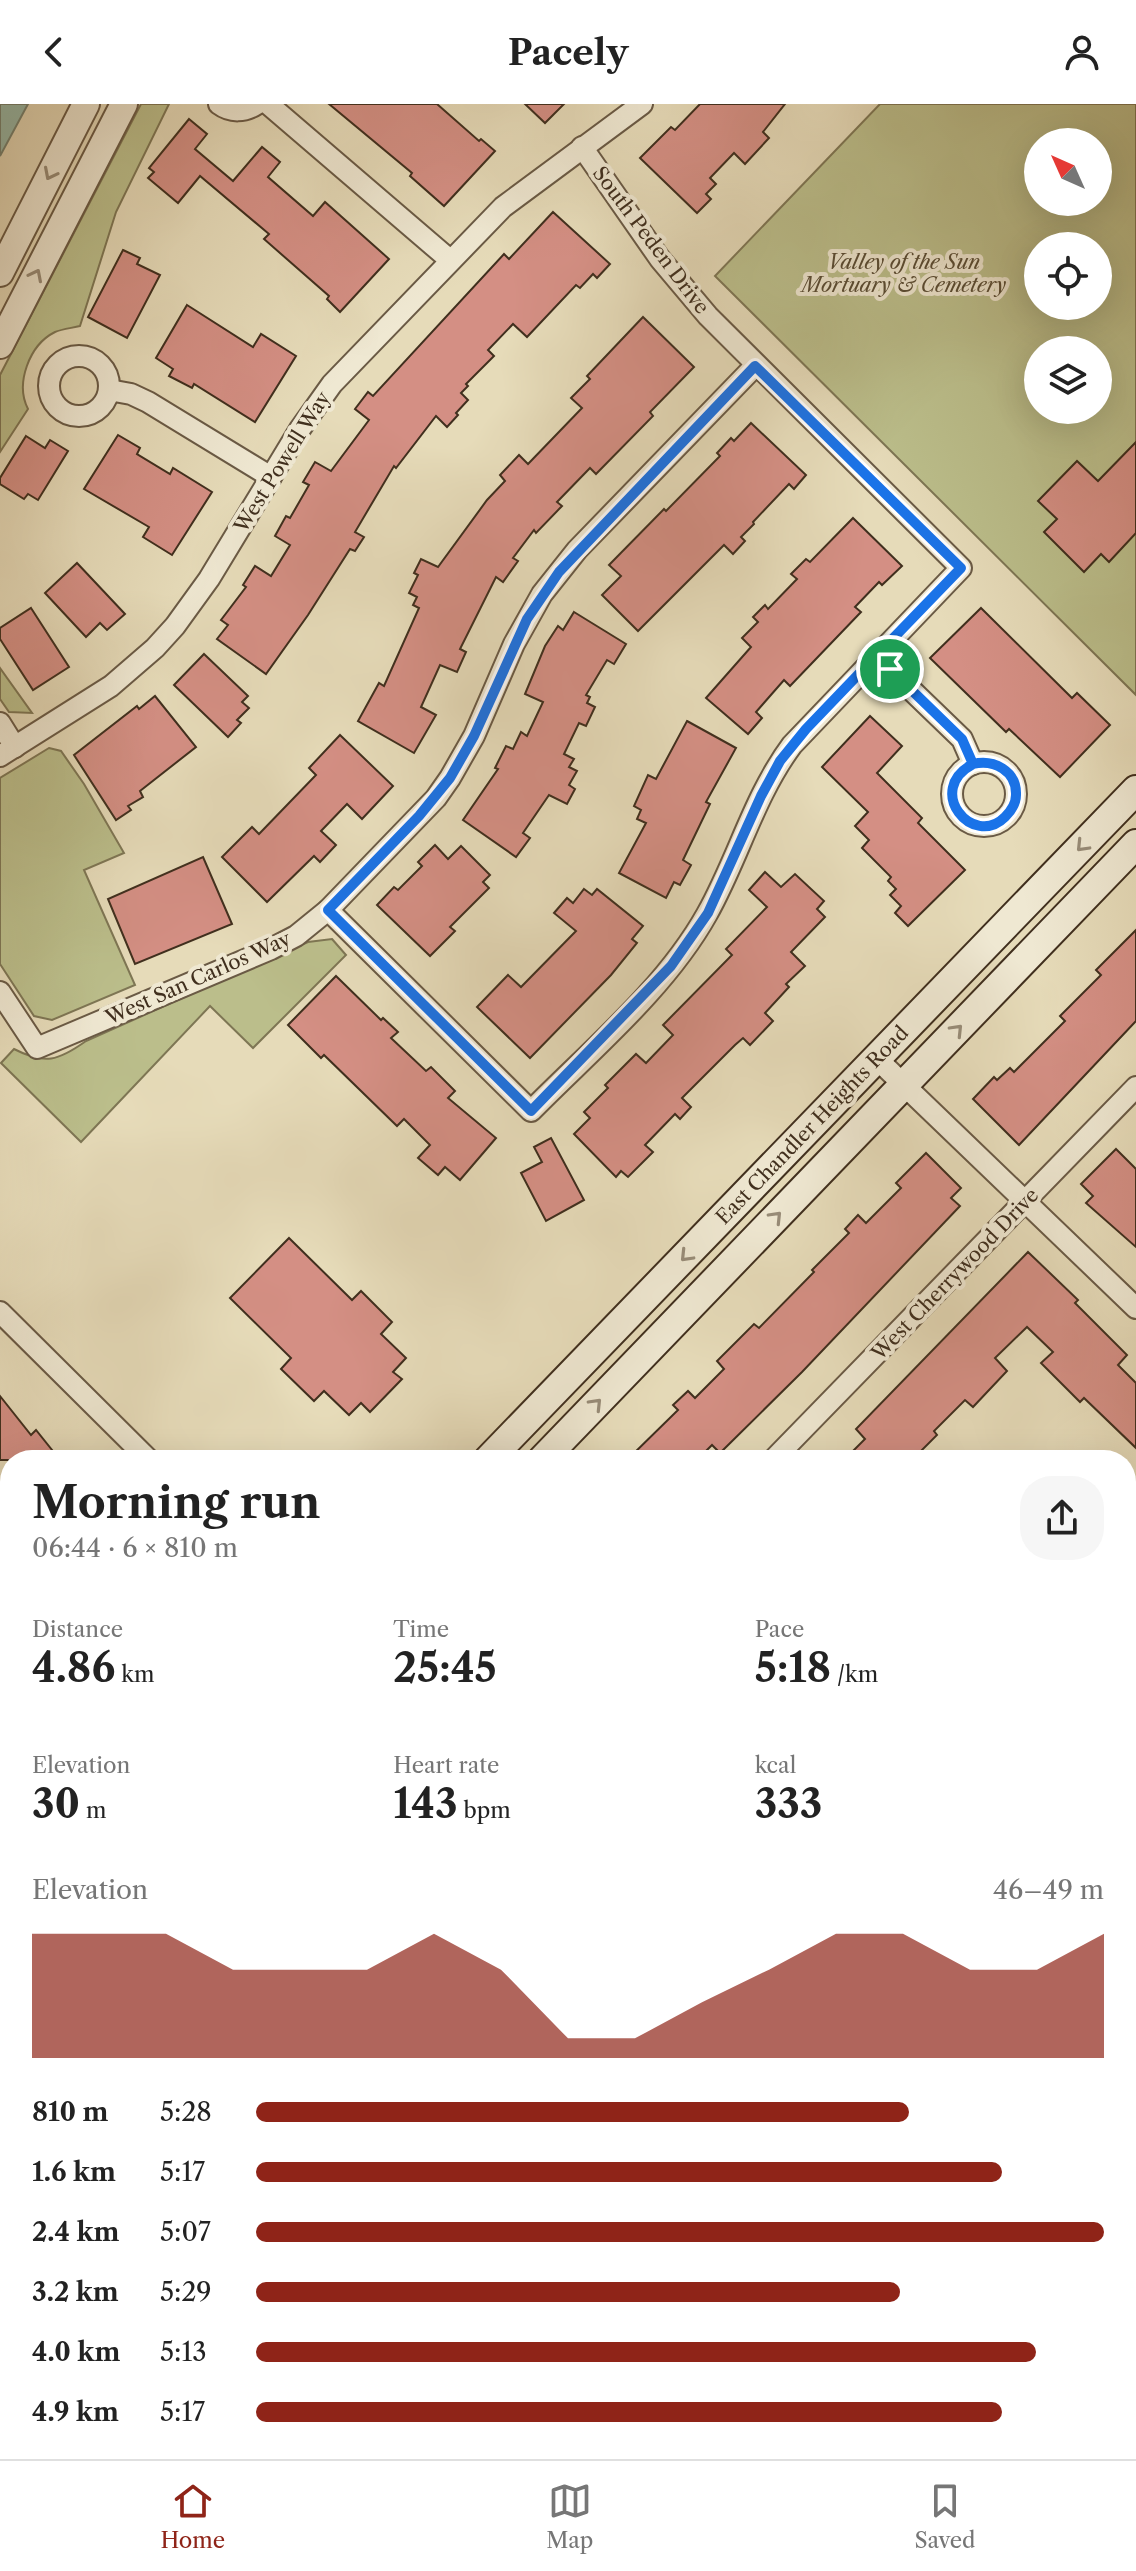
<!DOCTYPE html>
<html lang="en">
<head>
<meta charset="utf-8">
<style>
  :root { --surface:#fff; --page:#f6f6f6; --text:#222; --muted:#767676; --line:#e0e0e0; --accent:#8f2418 }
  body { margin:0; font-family:"Libre Caslon Text",serif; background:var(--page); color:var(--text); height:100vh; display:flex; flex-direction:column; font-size:30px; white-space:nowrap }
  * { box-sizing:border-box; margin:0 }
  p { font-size:26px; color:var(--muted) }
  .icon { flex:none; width:44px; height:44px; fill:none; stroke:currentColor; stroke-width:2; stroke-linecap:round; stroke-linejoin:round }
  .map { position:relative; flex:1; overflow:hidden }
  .side { position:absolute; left:0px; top:1346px; width:1136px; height:1010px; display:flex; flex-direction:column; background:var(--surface); border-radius:32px 32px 0 0; box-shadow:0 8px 32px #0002 }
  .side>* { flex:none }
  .needle { width:52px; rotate:315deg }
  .buttons { position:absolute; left:1024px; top:24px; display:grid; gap:16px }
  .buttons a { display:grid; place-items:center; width:88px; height:88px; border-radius:50%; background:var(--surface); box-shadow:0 8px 32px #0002; font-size:40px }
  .pin { position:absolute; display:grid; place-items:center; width:68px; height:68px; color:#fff; margin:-34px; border:4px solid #fff; border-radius:50%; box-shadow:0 2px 8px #0007 }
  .round { display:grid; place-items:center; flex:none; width:84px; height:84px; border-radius:32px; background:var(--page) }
  .overview { display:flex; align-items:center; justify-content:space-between; height:136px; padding:0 32px }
  h1 { font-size:44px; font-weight:700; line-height:60px }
  .stats { display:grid; grid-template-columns:repeat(3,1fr); gap:12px; height:136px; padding:8px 32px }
  .stats div { display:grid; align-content:center }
  .stats b { font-size:40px; font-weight:700 }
  .stats small { font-size:22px; font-weight:400 }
  .stats p { font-size:22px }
  .chart { height:224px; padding:16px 32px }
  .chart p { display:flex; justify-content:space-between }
  .chart svg { width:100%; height:144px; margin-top:8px; fill:var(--accent); opacity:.7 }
  ul { padding:0 32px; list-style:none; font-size:26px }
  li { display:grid; grid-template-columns:128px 96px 1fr; align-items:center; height:60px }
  li i { height:20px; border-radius:10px; background:var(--accent) }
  header { display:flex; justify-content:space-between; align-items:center; height:104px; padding:0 32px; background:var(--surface); font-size:36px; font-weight:700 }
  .tabs { display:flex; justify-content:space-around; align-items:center; height:112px; border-top:2px solid var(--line); background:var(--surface); font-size:22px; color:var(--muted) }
  .tabs a { display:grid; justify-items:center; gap:4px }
  .tabs .current { color:var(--accent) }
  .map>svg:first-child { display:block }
</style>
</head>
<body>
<header><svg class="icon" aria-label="back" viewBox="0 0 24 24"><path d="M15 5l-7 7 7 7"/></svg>Pacely<svg class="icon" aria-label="person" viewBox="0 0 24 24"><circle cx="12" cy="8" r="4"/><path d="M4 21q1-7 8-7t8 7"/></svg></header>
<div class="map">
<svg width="1136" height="2355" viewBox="0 0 1136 2355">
  <rect width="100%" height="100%" fill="#e6dbb9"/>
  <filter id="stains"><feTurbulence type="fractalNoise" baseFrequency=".0025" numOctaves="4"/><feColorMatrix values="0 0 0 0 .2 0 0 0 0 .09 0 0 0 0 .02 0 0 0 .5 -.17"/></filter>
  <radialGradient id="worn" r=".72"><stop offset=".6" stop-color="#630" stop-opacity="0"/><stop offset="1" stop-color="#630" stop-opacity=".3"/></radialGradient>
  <g fill="#bbbe8b" stroke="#7e7654" stroke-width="2" fill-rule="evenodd">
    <path d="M141,0H169L116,108L80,222C72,224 62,225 55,228C29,241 15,280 28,305L0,348V271Z"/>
    <path d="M880,0H1136V591L715,172ZM1038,38H1098V98H1038ZM1038,142H1098V202H1038ZM1038,246H1098V306H1038Z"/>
    <polygon points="0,564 32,609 9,608 0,595"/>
    <polygon points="49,644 61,647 84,680 124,749 84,766 135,881 52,916 34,912 0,860 0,674"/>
    <path d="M332,835L346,851L253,944L210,902L81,1038L1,959L14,945C45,961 58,957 86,937L308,838Z"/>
  </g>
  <g fill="#97bbab" stroke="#748373" stroke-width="2">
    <polygon points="0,0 28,0 0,52"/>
    <polygon points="1136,1827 1136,1980 1126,1991 1126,1840"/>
    <polygon points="579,2346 755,2346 747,2355 573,2355"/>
  </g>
  <g fill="#d48f84" stroke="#402f1e" stroke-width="2">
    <polygon points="329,0 437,0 479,37 481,35 495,47 444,102 410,72 412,69"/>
    <polygon points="525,0 564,0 545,19"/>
    <polygon points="700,0 785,0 763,28 769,34 745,60 734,49 710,74 716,80 706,90 711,95 697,109 640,54 671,23 675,26"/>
    <polygon points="189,15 207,30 195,45 233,77 262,43 280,58 268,73 313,112 325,98 389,155 340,208 327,195 329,192 264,135 269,130 200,72 178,99 148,74 154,68 149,64"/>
    <polygon points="553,108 610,160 597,174 593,170 580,184 576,181 527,233 513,220 488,246 494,252 466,280 468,282 461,289 468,296 456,309 458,311 447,323 436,312 396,364 394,362 355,428 364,433 355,447 350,445 308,511 266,570 217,535 228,521 221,516 246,483 243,481 255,462 271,472 290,441 275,432 286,412 290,414 309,381 303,378 315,358 331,367 369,316 355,305 368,288 373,292 504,150 509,155"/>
    <polygon points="123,146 140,154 137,160 160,171 127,234 88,213"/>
    <polygon points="187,201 253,243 261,230 296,252 255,318 194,280 192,284 169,272 173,265 156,254"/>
    <polygon points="643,213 694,263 650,308 653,312 596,370 590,364 557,398 562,402 536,429 534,426 513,454 518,457 503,478 496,473 460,545 466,548 457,568 440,561 421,603 436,611 414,649 358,617 379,579 384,582 419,504 413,501 417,493 409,489 418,471 414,469 421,455 438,463 487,396 505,377 500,371 519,351 528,360 582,304 571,294 590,275 587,272"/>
    <polygon points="751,319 806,371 794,385 789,380 753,418 754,420 741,433 745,437 733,450 724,441 638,527 602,491 621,472 609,461 664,405 666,407 720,352 717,349 731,334 734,337"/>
    <polygon points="118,331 140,344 137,350 170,370 173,364 212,388 172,451 143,433 149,423 84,385"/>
    <polygon points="26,332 45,344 50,336 68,347 38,396 28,390 24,395 0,380 0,374"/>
    <polygon points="1136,338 1136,429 1109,458 1101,450 1084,468 1044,428 1057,415 1038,397 1077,357 1098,377"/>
    <polygon points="853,414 902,462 882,481 879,478 855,503 861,508 790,582 784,576 756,608 762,614 748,630 706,594 751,543 742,534 758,518 753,513 765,501 768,505 797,475 791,470 806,455 810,458"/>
    <polygon points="77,459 125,510 107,526 100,519 86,533 45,489"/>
    <polygon points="31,504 69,563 33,586 0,535 0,524"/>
    <polygon points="981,504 1072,594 1077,589 1110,621 1060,673 1009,625 1006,628 930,554"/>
    <polygon points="574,508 626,540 614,560 607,556 586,591 590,593 587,599 595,603 586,622 579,619 564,650 574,655 569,663 577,667 569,681 575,685 567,700 549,691 523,729 530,734 516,753 463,716 498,665 495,664 506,642 513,645 521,628 527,632 543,598 525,590 545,542 558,522 563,526"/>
    <polygon points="204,550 248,592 242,598 249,604 237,616 241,619 228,633 174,581"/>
    <polygon points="155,592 196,643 140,687 143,693 128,702 131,706 116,716 74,651 137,602 139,605"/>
    <polygon points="870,612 902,642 877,669 922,714 918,719 965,766 908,822 895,809 901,802 890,791 896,785 888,777 891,773 862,744 869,736 855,722 868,708 822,663"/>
    <polygon points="687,617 736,644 706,698 710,700 683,756 691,761 680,781 674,778 666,794 619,769 646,719 637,715 641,706 634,702 648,671 656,675"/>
    <polygon points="340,631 393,682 362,715 347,700 321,727 336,741 320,758 314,752 267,798 222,753 252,723 259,730 316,671 309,664"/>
    <polygon points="435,741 448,755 461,742 490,771 483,778 489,784 450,823 455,827 430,852 377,801 394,783 398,786 422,762 418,758"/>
    <polygon points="203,753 232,820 135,860 108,795"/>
    <polygon points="765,768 781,783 795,770 824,797 817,805 825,813 791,848 805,862 786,880 789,883 765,909 773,917 750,941 743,934 735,941 682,994 691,1003 680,1015 675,1010 645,1041 653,1048 628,1073 621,1067 616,1073 574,1030 590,1014 584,1008 608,984 605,981 636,950 646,959 673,931 663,921 732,851 726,845 767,803 749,786"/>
    <polygon points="584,785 592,791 597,785 643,822 632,835 637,839 611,871 530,954 477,903 508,871 521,883 576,827 554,809 567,794 573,799"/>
    <polygon points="1136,826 1136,917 1019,1041 973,995 994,973 997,976 1010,964 1014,968 1065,917 1060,912 1101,871 1096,866"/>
    <polygon points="336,872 381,916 383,914 398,928 391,934 426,967 431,963 455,987 448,994 496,1034 460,1076 445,1063 438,1071 418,1054 430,1041 404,1015 397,1022 324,951 321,954 288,921"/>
    <polygon points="551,1034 584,1096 546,1117 521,1069 542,1058 534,1043"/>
    <polygon points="1116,1045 1136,1065 1136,1143 1086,1099 1093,1092 1081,1080"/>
    <polygon points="926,1049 961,1084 951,1094 960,1102 802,1268 720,1349 712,1341 697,1356 627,1356 678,1306 673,1301 688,1287 695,1294 724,1265 717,1257 754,1220 759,1224 814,1168 812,1166 849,1129 845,1125 858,1111 866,1119 901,1084 896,1079"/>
    <polygon points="289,1134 352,1196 361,1187 392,1218 381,1230 406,1254 393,1268 402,1275 370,1308 361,1299 349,1311 324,1287 314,1297 281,1265 291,1254 230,1194"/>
    <polygon points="1028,1148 1078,1196 1075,1199 1127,1251 1118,1261 1136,1279 1136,1344 1084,1294 1080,1298 1041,1259 1053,1248 1027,1223 995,1254 1007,1267 973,1303 965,1296 934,1327 937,1331 912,1356 844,1356 865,1335 856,1325"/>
    <polygon points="0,1292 31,1331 36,1326 60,1356 0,1356"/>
  </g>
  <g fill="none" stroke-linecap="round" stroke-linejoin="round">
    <defs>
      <g id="minor">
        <path d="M219,0C231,9 245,8 257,0"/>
        <polyline points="268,0 450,156"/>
        <circle cx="79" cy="282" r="30"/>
        <polyline points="109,286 131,290 148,298 271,373"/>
        <polyline points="876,552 962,635 973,660"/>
        <polyline points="0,619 15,643"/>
        <polyline points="0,652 111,582 155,544 175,522 209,475 300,325 332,280 503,103 642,0"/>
        <circle cx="984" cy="690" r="32"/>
        <path d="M328,806L531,1007C591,946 665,885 707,810C738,755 754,692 792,641L961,464L708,212L660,155L582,43"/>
        <polyline points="0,888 37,944 271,845 296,832 328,806 436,694 450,674 474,632 514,540 542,490 577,446 755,262"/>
        <polyline points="877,955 1136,1204"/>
        <polyline points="0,1208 149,1356"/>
        <polyline points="773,1356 1136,983"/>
        <polyline points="0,1434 10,1442"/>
        <polyline points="1126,1532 1136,1514"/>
        <polyline points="0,1603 10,1593"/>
        <polyline points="1126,2207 1136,2196"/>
        <polyline points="325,2346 334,2355"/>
        <polyline points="393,2355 402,2346"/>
        <polyline points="983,2355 992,2346"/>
      </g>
      <g id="tertiary">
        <polyline points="0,169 86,0"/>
        <polyline points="0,241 124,0"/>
      </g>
      <g id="secondary">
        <polyline points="488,1356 1136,686"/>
        <polyline points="542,1356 1136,740"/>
        <polyline points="0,1863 10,1853"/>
        <polyline points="0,1917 10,1906"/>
      </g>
    </defs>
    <use href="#minor" stroke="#6a5a45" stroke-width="24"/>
    <use href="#tertiary" stroke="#6a5a45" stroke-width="30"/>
    <use href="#secondary" stroke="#402f1e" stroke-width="32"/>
    <use href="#minor" stroke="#efe8d2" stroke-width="20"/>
    <use href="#tertiary" stroke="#efe8d2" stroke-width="26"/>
    <use href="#secondary" stroke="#efe8d2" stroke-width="28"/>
  </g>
  <defs><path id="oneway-chevron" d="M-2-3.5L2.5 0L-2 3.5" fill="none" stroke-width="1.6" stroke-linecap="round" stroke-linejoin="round" transform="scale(2)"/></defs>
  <g stroke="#988c78">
    <use href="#oneway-chevron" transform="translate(50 70) rotate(117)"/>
    <use href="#oneway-chevron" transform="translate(36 171) rotate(-63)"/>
    <use href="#oneway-chevron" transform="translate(1082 742) rotate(134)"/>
    <use href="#oneway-chevron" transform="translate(957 926) rotate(-46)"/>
    <use href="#oneway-chevron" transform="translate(776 1113) rotate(-46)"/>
    <use href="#oneway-chevron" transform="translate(686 1152) rotate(134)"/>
    <use href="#oneway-chevron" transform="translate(596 1300) rotate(-46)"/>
  </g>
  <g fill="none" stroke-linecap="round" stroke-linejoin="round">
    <defs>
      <path id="route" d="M890,565L876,552L806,625L780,657L761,692L708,809L671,862L531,1007L328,806L419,712L450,674L474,632L527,515L559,468L755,262L961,464L876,552L962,635L973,660C994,655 1017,667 1016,691C1016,700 1011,707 1005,713C973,745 924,686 973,660L962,635L890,565"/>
    </defs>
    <use href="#route" stroke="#fff" stroke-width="16"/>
    <use href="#route" stroke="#1a73e8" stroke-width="10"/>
  </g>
  <g text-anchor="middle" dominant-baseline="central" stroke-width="8" stroke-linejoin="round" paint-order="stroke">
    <g font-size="20" fill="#402f1e" stroke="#efe8d2">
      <text transform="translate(651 136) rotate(53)">South Peden Drive</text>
      <text transform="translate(282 358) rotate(-58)">West Powell Way</text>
      <text transform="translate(198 874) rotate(-24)">West San Carlos Way</text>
      <text transform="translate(812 1021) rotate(-46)">East Chandler Heights Road</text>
      <text transform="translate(955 1170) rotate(-46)">West Cherrywood Drive</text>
    </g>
    <g font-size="20" font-style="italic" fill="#594c34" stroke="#efe8d2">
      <text x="904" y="158">Valley of the Sun<tspan x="904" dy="23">Mortuary &amp; Cemetery</tspan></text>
    </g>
  </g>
  <rect width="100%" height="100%" filter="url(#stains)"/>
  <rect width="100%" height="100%" fill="url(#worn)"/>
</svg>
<div class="buttons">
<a><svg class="needle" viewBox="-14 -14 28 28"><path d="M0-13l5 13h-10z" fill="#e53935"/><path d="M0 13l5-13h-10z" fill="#767676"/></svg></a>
<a><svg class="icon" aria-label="locate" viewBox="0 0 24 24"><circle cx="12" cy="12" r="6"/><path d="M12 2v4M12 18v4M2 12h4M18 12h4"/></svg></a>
<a><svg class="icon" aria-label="layers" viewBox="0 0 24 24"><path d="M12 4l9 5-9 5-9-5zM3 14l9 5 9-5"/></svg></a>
</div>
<div class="pin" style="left:890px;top:565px;background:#1e9e55"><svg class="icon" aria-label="arrive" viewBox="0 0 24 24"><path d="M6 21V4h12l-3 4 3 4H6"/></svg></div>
<section class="side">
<div class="overview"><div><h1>Morning run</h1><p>06:44 · 6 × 810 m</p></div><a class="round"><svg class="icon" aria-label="share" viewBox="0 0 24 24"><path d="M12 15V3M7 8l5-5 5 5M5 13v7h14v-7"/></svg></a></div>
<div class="stats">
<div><p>Distance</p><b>4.86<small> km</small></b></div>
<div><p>Time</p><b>25:45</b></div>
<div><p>Pace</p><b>5:18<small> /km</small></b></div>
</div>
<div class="stats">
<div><p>Elevation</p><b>30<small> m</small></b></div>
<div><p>Heart rate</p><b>143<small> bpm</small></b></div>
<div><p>kcal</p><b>333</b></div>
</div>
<div class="chart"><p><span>Elevation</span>46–49 m</p>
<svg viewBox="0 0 160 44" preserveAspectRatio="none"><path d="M0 44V6L10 6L20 6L30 17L40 17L50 17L60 6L70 17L80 38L90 38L100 27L110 17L120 6L130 6L140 17L150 17L160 6V44z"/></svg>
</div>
<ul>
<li><b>810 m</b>5:28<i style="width:77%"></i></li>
<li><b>1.6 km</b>5:17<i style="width:88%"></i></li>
<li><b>2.4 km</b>5:07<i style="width:100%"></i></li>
<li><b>3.2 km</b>5:29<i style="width:76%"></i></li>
<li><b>4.0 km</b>5:13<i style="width:92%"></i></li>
<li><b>4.9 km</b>5:17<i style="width:88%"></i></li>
</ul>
</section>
</div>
<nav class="tabs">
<a class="current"><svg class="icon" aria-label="home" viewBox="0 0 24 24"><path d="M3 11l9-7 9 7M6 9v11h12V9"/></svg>Home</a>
<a><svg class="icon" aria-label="map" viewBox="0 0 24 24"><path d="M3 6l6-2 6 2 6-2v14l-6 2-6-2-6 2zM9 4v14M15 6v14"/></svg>Map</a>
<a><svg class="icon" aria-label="saved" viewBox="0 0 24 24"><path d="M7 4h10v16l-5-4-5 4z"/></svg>Saved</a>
</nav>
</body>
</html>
